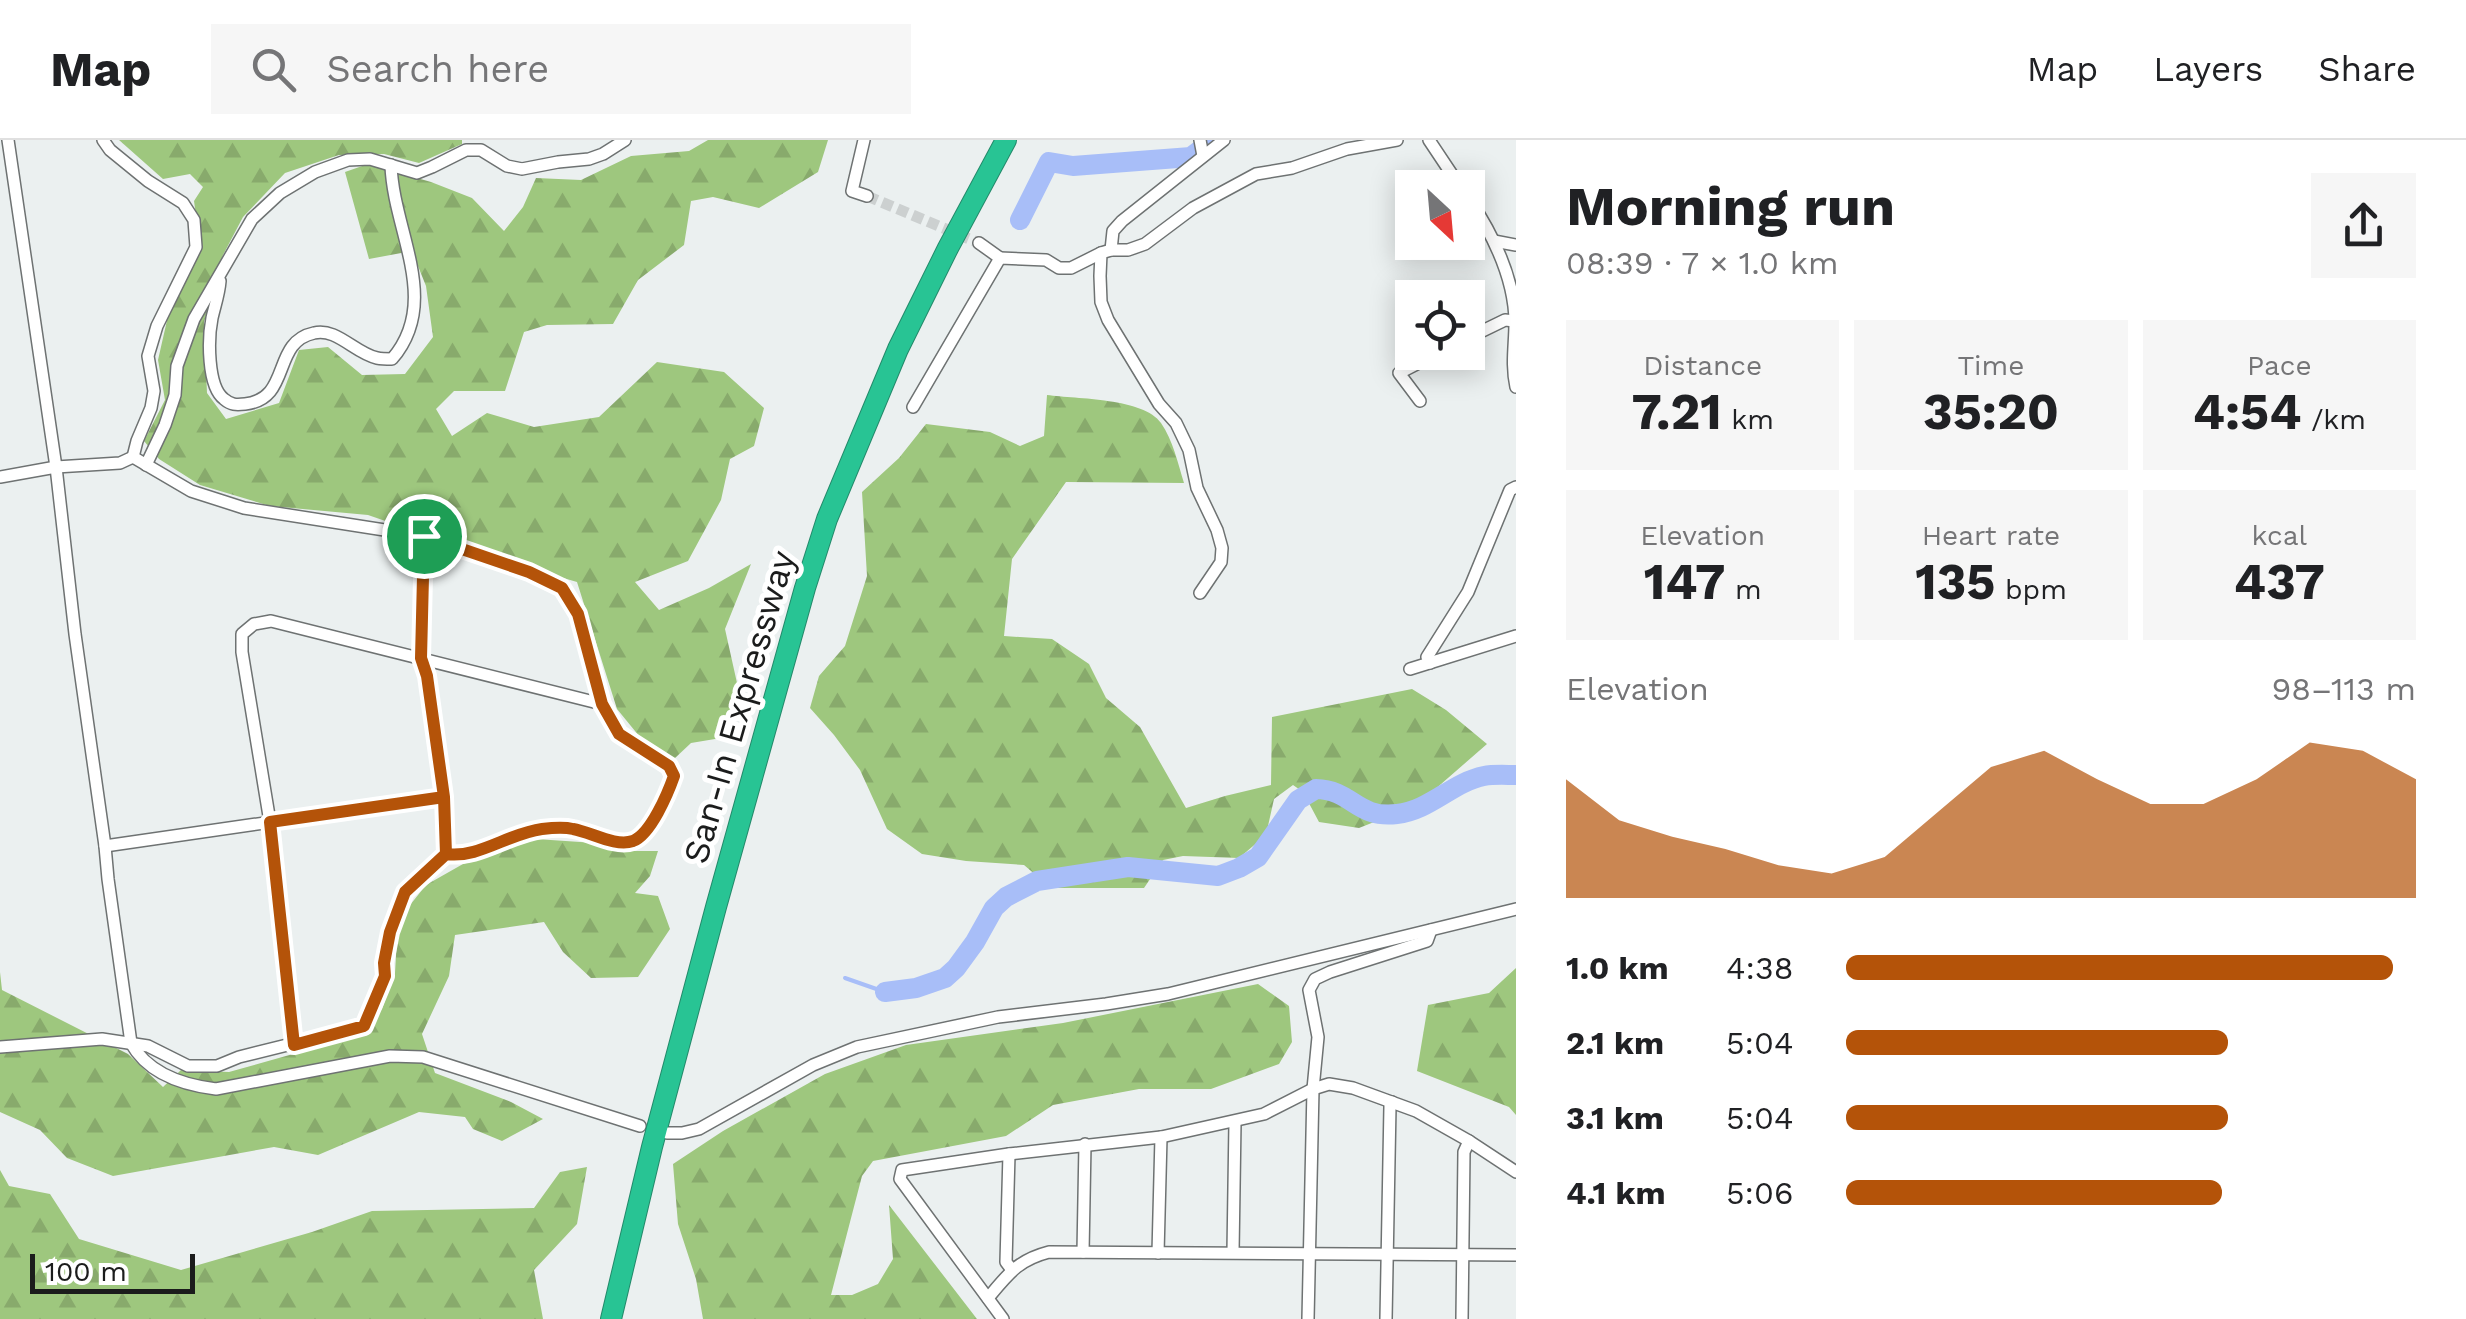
<!DOCTYPE html>
<html lang="en">
<head>
<meta charset="utf-8">
<style>
  :root { --surface:#fff; --page:#f6f6f6; --text:#202124; --muted:#757577; --line:#e0e0e0; --accent:#b45309 }
  body { margin:0; font-family:"Work Sans",sans-serif; background:var(--page); color:var(--text); height:100vh; display:flex; flex-direction:column; font-size:38px; white-space:nowrap }
  * { box-sizing:border-box; margin:0 }
  p { font-size:32px; color:var(--muted) }
  .icon { flex:none; width:55px; height:55px; fill:none; stroke:currentColor; stroke-width:2; stroke-linecap:round; stroke-linejoin:round }
  .map { position:relative; flex:1; overflow:hidden }
  .sheet { display:flex; flex-direction:column; background:var(--surface); width:950px }
  .sheet>* { flex:none }
  .needle { width:65px; rotate:154deg }
  .buttons { position:absolute; left:1395px; top:30px; display:grid; gap:20px }
  .buttons a { display:grid; place-items:center; width:90px; height:90px; border-radius:0px; background:var(--surface); box-shadow:0 5px 25px #0003; font-size:50px }
  .scale { position:absolute; left:30px; bottom:25px; width:165px; box-sizing:border-box; padding-left:10px; border:5px solid #1b1c1c; border-top:0; font-size:28px; line-height:35px; white-space:nowrap; color:#1b1c1c; -webkit-text-stroke:8px #fff; paint-order:stroke }
  .pin { position:absolute; display:grid; place-items:center; width:85px; height:85px; color:#fff; margin:-42px; border:5px solid #fff; border-radius:50%; box-shadow:0 2px 10px #0007 }
  .round { display:grid; place-items:center; flex:none; width:105px; height:105px; border-radius:0px; background:var(--page) }
  .summary { display:flex; align-items:center; justify-content:space-between; height:170px; padding:0 50px }
  h1 { font-size:55px; font-weight:700; line-height:75px }
  .stats { display:grid; grid-template-columns:repeat(3,1fr); gap:15px; height:170px; padding:10px 50px }
  .stats div { display:grid; align-content:center; border-radius:0px; background:var(--page); text-align:center }
  .stats b { font-size:50px; font-weight:700 }
  .stats small { font-size:28px; font-weight:400 }
  .stats p { font-size:28px }
  .chart { height:280px; padding:20px 50px }
  .chart p { display:flex; justify-content:space-between }
  .chart svg { width:100%; height:180px; margin-top:10px; fill:var(--accent); opacity:.7 }
  ul { padding:0 50px; list-style:none; font-size:32px }
  li { display:grid; grid-template-columns:160px 120px 1fr; align-items:center; height:75px }
  li i { height:25px; border-radius:12px; background:var(--accent) }
  header { display:flex; align-items:center; gap:60px; box-sizing:border-box; height:140px; padding:0 50px; background:var(--surface); border-bottom:2px solid var(--line) }
  header strong { font-size:48px }
  nav { display:flex; gap:55px; margin-inline-start:auto; font-size:35px }
  .search { width:700px; height:90px; background:var(--page); display:flex; align-items:center; gap:25px; box-sizing:border-box; padding:0 35px; border-radius:0px; color:var(--muted); font-size:38px }
  main { display:flex; flex:1; min-height:0 }
  .map>svg:first-child { display:block }
</style>
</head>
<body>
<header>
<strong>Map</strong>
<div class="search"><svg class="icon" aria-label="search" viewBox="0 0 24 24"><circle cx="10" cy="10" r="6"/><path d="M15 15l6 6"/></svg>Search here</div>
<nav><a>Map</a><a>Layers</a><a>Share</a></nav>
</header>
<main>
<div class="map">
<svg width="1516" height="1179" viewBox="0 0 1516 1179">
  <defs>
    <pattern id="forest-firs" width="22" height="20" patternUnits="userSpaceOnUse" patternTransform="scale(2.5)"><rect width="22" height="20" fill="#9ec77e"/><path d="M5 1l3.5 6h-7zM16 11l3.5 6h-7z" fill="#88aa6c"/></pattern>
  </defs>
  <rect width="100%" height="100%" fill="#ebf0f0"/>
  <g fill="url(#forest-firs)">
    <polygon points="119,0 462,0 462,4 419,23 384,14 339,15 285,33 243,77 223,115 204,182 207,253 226,279 279,263 299,210 328,207 362,235 405,234 433,197 426,146 412,111 369,119 345,32 368,24 431,42 472,58 504,91 523,67 536,38 581,40 631,16 689,11 708,0 828,0 818,32 759,68 713,57 691,61 684,105 638,140 613,184 547,185 524,192 505,251 454,251 436,269 452,296 487,273 534,287 599,277 657,222 724,232 764,268 754,306 730,319 721,360 688,421 635,442 659,470 709,448 751,424 725,489 737,543 727,597 691,603 674,619 644,602 617,569 577,442 487,416 368,375 270,366 200,345 159,319 144,301 165,260 158,220 168,176 200,104 194,61 203,47 190,34 163,39"/>
    <path d="M1047,255C1077,259 1144,258 1161,283C1173,300 1178,324 1184,343L1066,342L1012,419L1004,496L1052,499L1089,524L1106,558L1140,587L1186,668L1225,656L1271,645L1272,577L1412,549L1446,570L1487,604L1417,665L1359,688L1319,682L1303,652L1293,645L1274,659L1266,695L1239,718L1183,716L1163,720L1144,748H1051L1024,725L966,721L922,714L887,689L860,630L834,595L810,568L819,536L845,506L867,436L862,352L899,318L926,284L990,292L1020,306L1044,296Z"/>
    <polygon points="536,699 595,703 634,711 658,711 650,736 635,753 658,756 670,789 638,837 591,838 563,812 544,782 455,795 449,836 422,894 435,933 511,962 543,979 502,1001 473,989 465,977 419,972 318,1015 274,1007 113,1036 67,1018 40,990 0,972 0,832 2,850 128,914 163,947 181,930 229,932 364,894 382,869 395,833 398,780 426,745 463,724"/>
    <polygon points="1516,828 1516,975 1509,967 1417,931 1428,865 1489,853"/>
    <polygon points="1258,844 1289,866 1292,902 1279,924 1211,949 1139,949 1053,965 1006,996 873,1021 862,1036 831,1155 852,1155 878,1144 893,1119 889,1065 977,1179 703,1179 696,1139 678,1084 673,1024 723,991 825,934 906,905 1063,883"/>
    <polygon points="587,1027 577,1084 534,1130 543,1179 0,1179 0,1030 9,1046 50,1054 79,1099 181,1130 312,1092 372,1071 534,1068 560,1032"/>
  </g>
  <g fill="none" stroke-linecap="round" stroke-linejoin="round">
    <polyline stroke="#a8bef8" stroke-width="4" points="845,838 885,852"/>
    <g stroke="#a8bef8" stroke-width="20">
      <polyline points="1020,80 1049,22 1073,26 1191,17 1213,0"/>
      <path d="M885,852L916,848L945,838L956,828L975,802L994,768L1006,757L1037,741L1128,727L1218,736L1239,728L1258,717L1298,660L1316,649C1353,650 1356,679 1397,674C1429,671 1453,642 1484,636C1494,634 1506,635 1516,635"/>
    </g>
    <polyline stroke="#ccd0d0" stroke-width="11" stroke-dasharray="11 5.5" stroke-linecap="butt" points="867,56 979,103"/>
    <defs>
      <g id="street">
        <path d="M8,0L56,327L75,494L105,706L108,739L131,903C148,934 183,945 216,949L390,916L423,917L640,986"/>
        <polyline points="103,0 110,10 148,41 183,63 194,80 196,107 157,186 148,216 154,251 151,268 137,301 133,317"/>
        <polyline points="864,0 852,51 867,56"/>
        <polyline points="1200,0 1203,16"/>
        <polyline points="1429,0 1461,48"/>
        <path d="M1468,57C1492,93 1515,139 1515,183C1515,205 1511,224 1516,247"/>
        <polyline points="1494,101 1516,105"/>
        <polyline points="979,103 1000,118"/>
        <polyline points="1111,110 1113,91 1122,81 1224,0"/>
        <polyline points="1101,113 1100,136 1101,162 1108,180 1159,264 1176,283 1189,310 1197,348 1217,390 1222,408 1221,422 1200,453"/>
        <path d="M220,141C219,154 215,165 212,178C208,198 207,246 224,259C231,265 236,265 245,264C292,259 271,202 314,193C336,187 356,214 377,218C382,219 387,219 392,219C442,161 393,91 391,25"/>
        <polyline points="1468,198 1505,180 1515,181"/>
        <polyline points="1420,261 1399,233 1440,212"/>
        <polyline points="913,267 1000,118 1046,120 1059,128 1071,128 1101,113 1111,110 1128,110 1145,104 1193,68 1256,34 1292,28 1347,9 1397,0"/>
        <polyline points="146,325 165,285 175,255 177,226 194,179 252,79 280,53 315,32 348,20 370,19 417,33 432,27 466,10 481,10 507,26 522,29 558,22 589,19 603,14 625,0"/>
        <polyline points="0,337 56,327 120,323 133,317"/>
        <polyline points="423,396 421,518 427,537 444,657 445,714"/>
        <polyline points="1430,523 1427,517 1468,452 1510,350 1516,347"/>
        <polyline points="1410,529 1516,496"/>
        <polyline points="105,706 444,657"/>
        <polyline points="294,905 270,682 242,512 242,494 254,484 271,481 602,564"/>
        <path d="M0,907L102,899L148,906L188,926H217L239,917L364,886L385,836V823L390,791L405,752L445,714C478,719 509,693 542,689C551,688 564,687 573,689C591,692 615,708 633,701C651,694 667,653 675,636L669,626L619,593L602,564L578,474L562,448L529,432L423,396L244,368L191,351L133,317"/>
        <polyline points="667,993 682,993 699,989 813,925 857,907 998,877 1106,864 1168,854 1516,769"/>
        <polyline points="1009,1014 1006,1122 1012,1130"/>
        <polyline points="1083,1112 1085,1004"/>
        <polyline points="1233,1112 1235,982"/>
        <polyline points="1158,1113 1161,997"/>
        <path d="M988,1158C1008,1134 1018,1120 1049,1112L1516,1115"/>
        <polyline points="1003,1179 900,1039 902,1030 1009,1014 1161,997 1264,974 1313,949 1329,944 1353,948 1416,971 1469,1001 1516,1032"/>
        <polyline points="1308,1179 1313,949 1318,897 1309,850 1315,839 1330,832 1427,801 1431,790"/>
        <polyline points="1386,1179 1390,966 1392,962"/>
        <polyline points="1462,1179 1464,1012 1469,1001"/>
      </g>
      <polyline id="highway" points="611,1179 652,1007 716,767 805,448 827,379 898,209 948,108 1006,0"/>
    </defs>
    <use href="#street" stroke="#6e7272" stroke-width="14"/>
    <use href="#highway" stroke="#23896a" stroke-width="22"/>
    <use href="#street" stroke="#fff" stroke-width="11"/>
    <use href="#highway" stroke="#28c494" stroke-width="20"/>
  </g>
  <g fill="none" stroke-linecap="round" stroke-linejoin="round">
    <defs>
      <path id="route" d="M424,396L421,518L427,536L444,657L446,714L405,752L390,792L384,823L385,836L364,886L294,905L270,682L444,657L446,714C478,719 509,693 542,689C551,688 564,687 573,689C591,692 615,707 633,701C651,694 668,653 674,636L669,626L619,594L602,564L578,474L562,448L529,432L424,396"/>
    </defs>
    <use href="#route" stroke="#fff" stroke-width="20"/>
    <use href="#route" stroke="#b45309" stroke-width="12"/>
  </g>
  <g text-anchor="middle" dominant-baseline="central" stroke-width="10" stroke-linejoin="round" paint-order="stroke">
    <g font-size="35" fill="#1b1c1c" stroke="#fff">
      <text transform="translate(739 567) rotate(-74)">San-In Expressway</text>
    </g>
  </g>
</svg>
<div class="buttons">
<a><svg class="needle" viewBox="-14 -14 28 28"><path d="M0-13l5 13h-10z" fill="#e53935"/><path d="M0 13l5-13h-10z" fill="#757577"/></svg></a>
<a><svg class="icon" aria-label="locate" viewBox="0 0 24 24"><circle cx="12" cy="12" r="6"/><path d="M12 2v4M12 18v4M2 12h4M18 12h4"/></svg></a>
</div>
<div class="scale">100 m</div>
<div class="pin" style="left:424px;top:396px;background:#1e9e55"><svg class="icon" aria-label="arrive" viewBox="0 0 24 24"><path d="M6 21V4h12l-3 4 3 4H6"/></svg></div>
</div>
<section class="sheet">
<div class="summary"><div><h1>Morning run</h1><p>08:39 · 7 × 1.0 km</p></div><a class="round"><svg class="icon" aria-label="share" viewBox="0 0 24 24"><path d="M12 15V3M7 8l5-5 5 5M5 13v7h14v-7"/></svg></a></div>
<div class="stats">
<div><p>Distance</p><b>7.21<small> km</small></b></div>
<div><p>Time</p><b>35:20</b></div>
<div><p>Pace</p><b>4:54<small> /km</small></b></div>
</div>
<div class="stats">
<div><p>Elevation</p><b>147<small> m</small></b></div>
<div><p>Heart rate</p><b>135<small> bpm</small></b></div>
<div><p>kcal</p><b>437</b></div>
</div>
<div class="chart"><p><span>Elevation</span>98–113 m</p>
<svg viewBox="0 0 160 44" preserveAspectRatio="none"><path d="M0 44V15L10 25L20 29L30 32L40 36L50 38L60 34L70 23L80 12L90 8L100 15L110 21L120 21L130 15L140 6L150 8L160 15V44z"/></svg>
</div>
<ul>
<li><b>1.0 km</b>4:38<i style="width:96%"></i></li>
<li><b>2.1 km</b>5:04<i style="width:67%"></i></li>
<li><b>3.1 km</b>5:04<i style="width:67%"></i></li>
<li><b>4.1 km</b>5:06<i style="width:66%"></i></li>
</ul>
</section>
</main>
</body>
</html>
